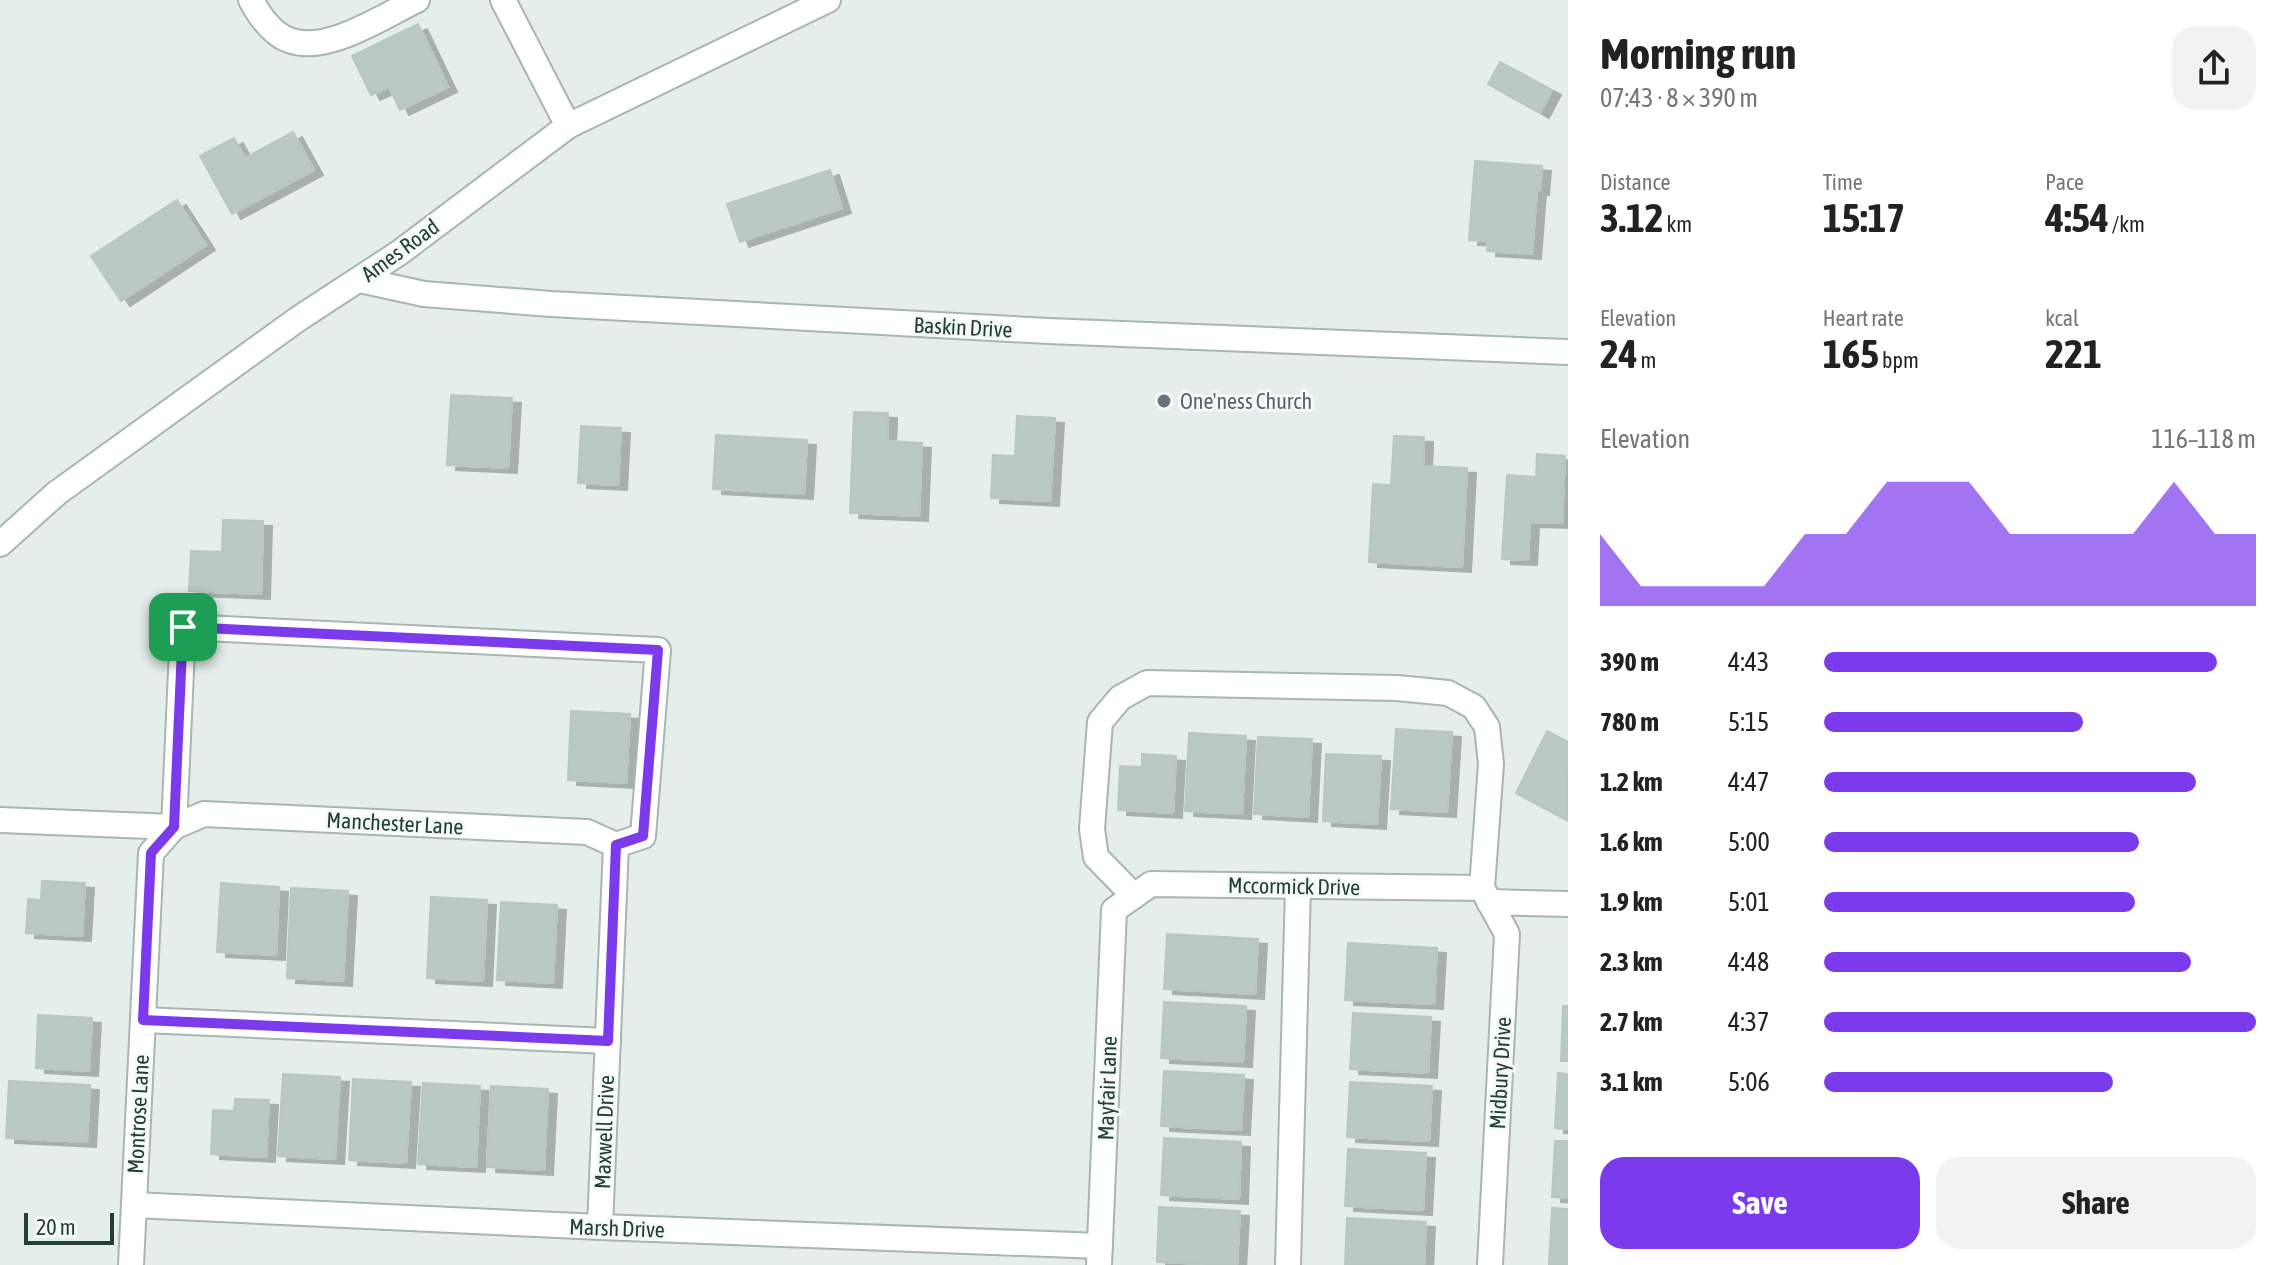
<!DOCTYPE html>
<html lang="en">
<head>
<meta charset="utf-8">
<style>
  :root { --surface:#fff; --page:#f2f2f2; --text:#222; --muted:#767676; --accent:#7c3aed }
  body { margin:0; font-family:"Asap Condensed",sans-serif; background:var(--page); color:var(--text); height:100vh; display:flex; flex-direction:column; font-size:30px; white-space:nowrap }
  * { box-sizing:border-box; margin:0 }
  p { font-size:26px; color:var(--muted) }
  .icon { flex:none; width:44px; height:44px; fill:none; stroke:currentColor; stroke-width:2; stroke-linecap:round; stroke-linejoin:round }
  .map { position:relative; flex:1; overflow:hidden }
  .side { display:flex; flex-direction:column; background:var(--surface); width:720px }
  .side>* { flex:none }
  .scale { position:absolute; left:24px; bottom:20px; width:90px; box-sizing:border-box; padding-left:8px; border:4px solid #234038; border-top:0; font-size:22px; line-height:28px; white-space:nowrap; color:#234038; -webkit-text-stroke:6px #f5faf8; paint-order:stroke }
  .pin { position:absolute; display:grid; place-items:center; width:68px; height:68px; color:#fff; margin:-34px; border-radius:16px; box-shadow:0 4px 12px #0006 }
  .round { display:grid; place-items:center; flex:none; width:84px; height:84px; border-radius:24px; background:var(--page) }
  .summary { display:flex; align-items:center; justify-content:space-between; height:136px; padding:0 32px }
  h1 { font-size:44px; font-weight:700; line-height:60px }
  .metrics { display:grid; grid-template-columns:repeat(3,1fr); gap:12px; height:136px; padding:8px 32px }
  .metrics div { display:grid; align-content:center }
  .metrics b { font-size:40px; font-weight:700 }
  .metrics small { font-size:22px; font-weight:400 }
  .metrics p { font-size:22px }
  .chart { height:224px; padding:16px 32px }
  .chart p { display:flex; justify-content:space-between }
  .chart svg { width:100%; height:144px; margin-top:8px; fill:var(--accent); opacity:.7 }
  .primary-button { display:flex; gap:16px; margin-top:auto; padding:16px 32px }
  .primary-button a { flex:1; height:92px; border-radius:24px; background:var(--accent); color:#fff; font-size:32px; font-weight:700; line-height:92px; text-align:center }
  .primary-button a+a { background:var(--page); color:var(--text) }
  ul { padding:0 32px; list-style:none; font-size:26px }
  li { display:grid; grid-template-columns:128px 96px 1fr; align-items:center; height:60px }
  li i { height:20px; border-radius:10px; background:var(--accent) }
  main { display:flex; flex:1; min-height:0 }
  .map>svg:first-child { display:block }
</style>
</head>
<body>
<main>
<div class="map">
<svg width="1568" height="1265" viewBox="0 0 1568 1265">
  <defs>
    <filter id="shadow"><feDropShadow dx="9" dy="5" stdDeviation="0" flood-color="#0004"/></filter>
  </defs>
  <rect width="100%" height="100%" fill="#e5eeea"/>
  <g fill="#bac9c3" stroke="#b7c8c0" stroke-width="2" filter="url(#shadow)">
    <polygon points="418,24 448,87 400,110 389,87 371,95 352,56"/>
    <polygon points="1500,62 1552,90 1540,113 1488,84"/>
    <polygon points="293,132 314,170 232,214 200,156 234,138 245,158"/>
    <polygon points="1475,161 1542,166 1540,190 1537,189 1532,254 1487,251 1488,241 1469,240"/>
    <polygon points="830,170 842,208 740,242 727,204"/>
    <polygon points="177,200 206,245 121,301 91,256"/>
    <polygon points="451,395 512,398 508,468 447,465"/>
    <polygon points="854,412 888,413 887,441 922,443 919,516 850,513"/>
    <polygon points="1017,416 1055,418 1050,501 991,498 993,455 1015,456"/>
    <polygon points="581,426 621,428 618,485 578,483"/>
    <polygon points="716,435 807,440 804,494 713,489"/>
    <polygon points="1394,436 1424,437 1423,466 1467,468 1462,567 1369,562 1373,484 1391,485"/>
    <polygon points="1537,454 1565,456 1562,523 1530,522 1528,560 1502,559 1507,475 1536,477"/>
    <polygon points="223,520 263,521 261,594 189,591 191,551 222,552"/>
    <polygon points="571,711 630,714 626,783 568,780"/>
    <polygon points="1396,729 1452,732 1447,812 1391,809"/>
    <polygon points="1547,731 1568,742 1567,820 1516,793"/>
    <polygon points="1189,733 1246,736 1242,814 1185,811"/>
    <polygon points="1258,737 1312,739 1308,817 1254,814"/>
    <polygon points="1142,754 1176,756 1173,813 1118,810 1120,766 1142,767"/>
    <polygon points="1326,754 1381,756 1377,824 1323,821"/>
    <polygon points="42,881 85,883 82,936 26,933 28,899 41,900"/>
    <polygon points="221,883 279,887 276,955 217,952"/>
    <polygon points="291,888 348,891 343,981 287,978"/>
    <polygon points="431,897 487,900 483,981 427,978"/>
    <polygon points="501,902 557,905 553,983 497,980"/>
    <polygon points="1167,934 1258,939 1255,994 1164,989"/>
    <polygon points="1348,943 1437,948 1434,1004 1345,1000"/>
    <polygon points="1164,1002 1246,1006 1243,1062 1161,1058"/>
    <polygon points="1563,1006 1568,1006 1568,1061 1561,1061"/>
    <polygon points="1353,1013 1431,1017 1428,1073 1350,1069"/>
    <polygon points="38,1015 92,1018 89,1071 36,1068"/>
    <polygon points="1164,1071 1244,1075 1241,1130 1161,1126"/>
    <polygon points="1558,1073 1568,1074 1568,1129 1555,1128"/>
    <polygon points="283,1074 340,1077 335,1159 278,1156"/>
    <polygon points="353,1079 411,1082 406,1163 349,1160"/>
    <polygon points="9,1081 90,1085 87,1142 6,1138"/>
    <polygon points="1350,1082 1432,1086 1429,1141 1347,1137"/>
    <polygon points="423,1083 480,1086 476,1167 418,1164"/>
    <polygon points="491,1086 548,1089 544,1170 487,1167"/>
    <polygon points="235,1099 269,1100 266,1157 211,1154 213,1110 234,1111"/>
    <polygon points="1164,1138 1241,1142 1239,1199 1161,1195"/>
    <polygon points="1555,1141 1568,1141 1568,1198 1552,1197"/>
    <polygon points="1348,1149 1426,1153 1423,1210 1345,1206"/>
    <polygon points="1159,1207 1240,1211 1237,1265 1157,1262"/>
    <polygon points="1552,1208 1568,1209 1568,1265 1549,1265"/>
    <polygon points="1347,1218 1426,1222 1424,1265 1345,1265"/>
  </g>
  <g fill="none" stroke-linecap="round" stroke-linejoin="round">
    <defs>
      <g id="minor">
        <path d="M251,0C259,15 272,34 289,40C326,55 383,16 417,0"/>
        <polyline points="503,0 568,126"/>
        <polyline points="360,280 424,294 551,304 1048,331 1568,352"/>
        <polyline points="0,544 57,493 298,319 399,253 568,126 828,0"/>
        <polyline points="0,820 174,827"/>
        <polyline points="174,827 183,627 658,650 643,836 616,845"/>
        <polyline points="1482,888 1507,934 1490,1265"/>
        <polyline points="1134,896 1096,857 1092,829 1100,722 1120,698 1147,683 1397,688 1448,693 1474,707 1487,727 1491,764 1482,888"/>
        <polyline points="1489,902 1568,904"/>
        <polyline points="143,1020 608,1041"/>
        <polyline points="134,1205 600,1227 1100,1246"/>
        <polyline points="600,1227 616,845"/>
        <polyline points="131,1265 151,853 174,827 204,814 587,832 616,845"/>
        <polyline points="1099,1265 1114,910 1151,884 1482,888"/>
        <polyline points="1288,1265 1298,886"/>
      </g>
    </defs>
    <use href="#minor" stroke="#a7b6b1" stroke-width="28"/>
    <use href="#minor" stroke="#fff" stroke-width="24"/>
  </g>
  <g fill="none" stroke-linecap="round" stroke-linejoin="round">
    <defs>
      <polygon id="route" points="183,627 658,650 643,836 616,845 608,1041 143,1020 151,853 174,827"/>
    </defs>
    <use href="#route" stroke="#fff" stroke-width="16"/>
    <use href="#route" stroke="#7c3aed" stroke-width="10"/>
  </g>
  <circle fill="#6b7280" stroke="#f5faf8" stroke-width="3" cx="1164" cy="401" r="8"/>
  <g text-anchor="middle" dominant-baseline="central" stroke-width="6" stroke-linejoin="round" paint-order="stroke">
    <g font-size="22" fill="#234038" stroke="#f5faf8">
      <text transform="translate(400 250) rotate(-36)">Ames Road</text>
      <text transform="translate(963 327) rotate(3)">Baskin Drive</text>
      <text transform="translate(395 823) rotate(3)">Manchester Lane</text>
      <text transform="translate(1294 886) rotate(1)">Mccormick Drive</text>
      <text transform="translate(1500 1073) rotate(-87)">Midbury Drive</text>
      <text transform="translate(1107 1088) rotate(-88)">Mayfair Lane</text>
      <text transform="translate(138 1114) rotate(-87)">Montrose Lane</text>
      <text transform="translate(604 1132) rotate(-88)">Maxwell Drive</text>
      <text transform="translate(617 1228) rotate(2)">Marsh Drive</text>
    </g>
    <g font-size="22" fill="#5b616d" stroke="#f5faf8" text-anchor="start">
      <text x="1180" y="401">One'ness Church</text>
    </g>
  </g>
</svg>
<div class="scale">20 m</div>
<div class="pin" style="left:183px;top:627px;background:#1e9e55"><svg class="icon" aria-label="arrive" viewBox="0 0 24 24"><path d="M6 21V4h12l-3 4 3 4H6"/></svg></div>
</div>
<section class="side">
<div class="summary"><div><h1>Morning run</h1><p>07:43 · 8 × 390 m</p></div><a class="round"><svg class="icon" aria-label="share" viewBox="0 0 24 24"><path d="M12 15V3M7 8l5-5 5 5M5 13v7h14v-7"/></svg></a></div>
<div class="metrics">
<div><p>Distance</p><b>3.12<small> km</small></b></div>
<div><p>Time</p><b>15:17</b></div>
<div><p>Pace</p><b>4:54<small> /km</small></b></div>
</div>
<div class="metrics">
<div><p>Elevation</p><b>24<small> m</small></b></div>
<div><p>Heart rate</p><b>165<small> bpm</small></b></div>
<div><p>kcal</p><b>221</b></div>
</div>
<div class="chart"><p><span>Elevation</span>116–118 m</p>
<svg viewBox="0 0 160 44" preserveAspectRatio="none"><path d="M0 44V22L10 38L20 38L30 38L40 38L50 22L60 22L70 6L80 6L90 6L100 22L110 22L120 22L130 22L140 6L150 22L160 22V44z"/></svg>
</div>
<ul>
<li><b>390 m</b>4:43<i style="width:91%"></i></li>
<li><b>780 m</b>5:15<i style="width:60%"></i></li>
<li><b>1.2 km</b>4:47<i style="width:86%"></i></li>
<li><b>1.6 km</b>5:00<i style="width:73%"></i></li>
<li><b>1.9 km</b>5:01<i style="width:72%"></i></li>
<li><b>2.3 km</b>4:48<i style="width:85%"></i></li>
<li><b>2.7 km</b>4:37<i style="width:100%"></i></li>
<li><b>3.1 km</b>5:06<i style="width:67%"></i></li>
</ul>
<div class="primary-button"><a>Save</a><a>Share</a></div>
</section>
</main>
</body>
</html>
